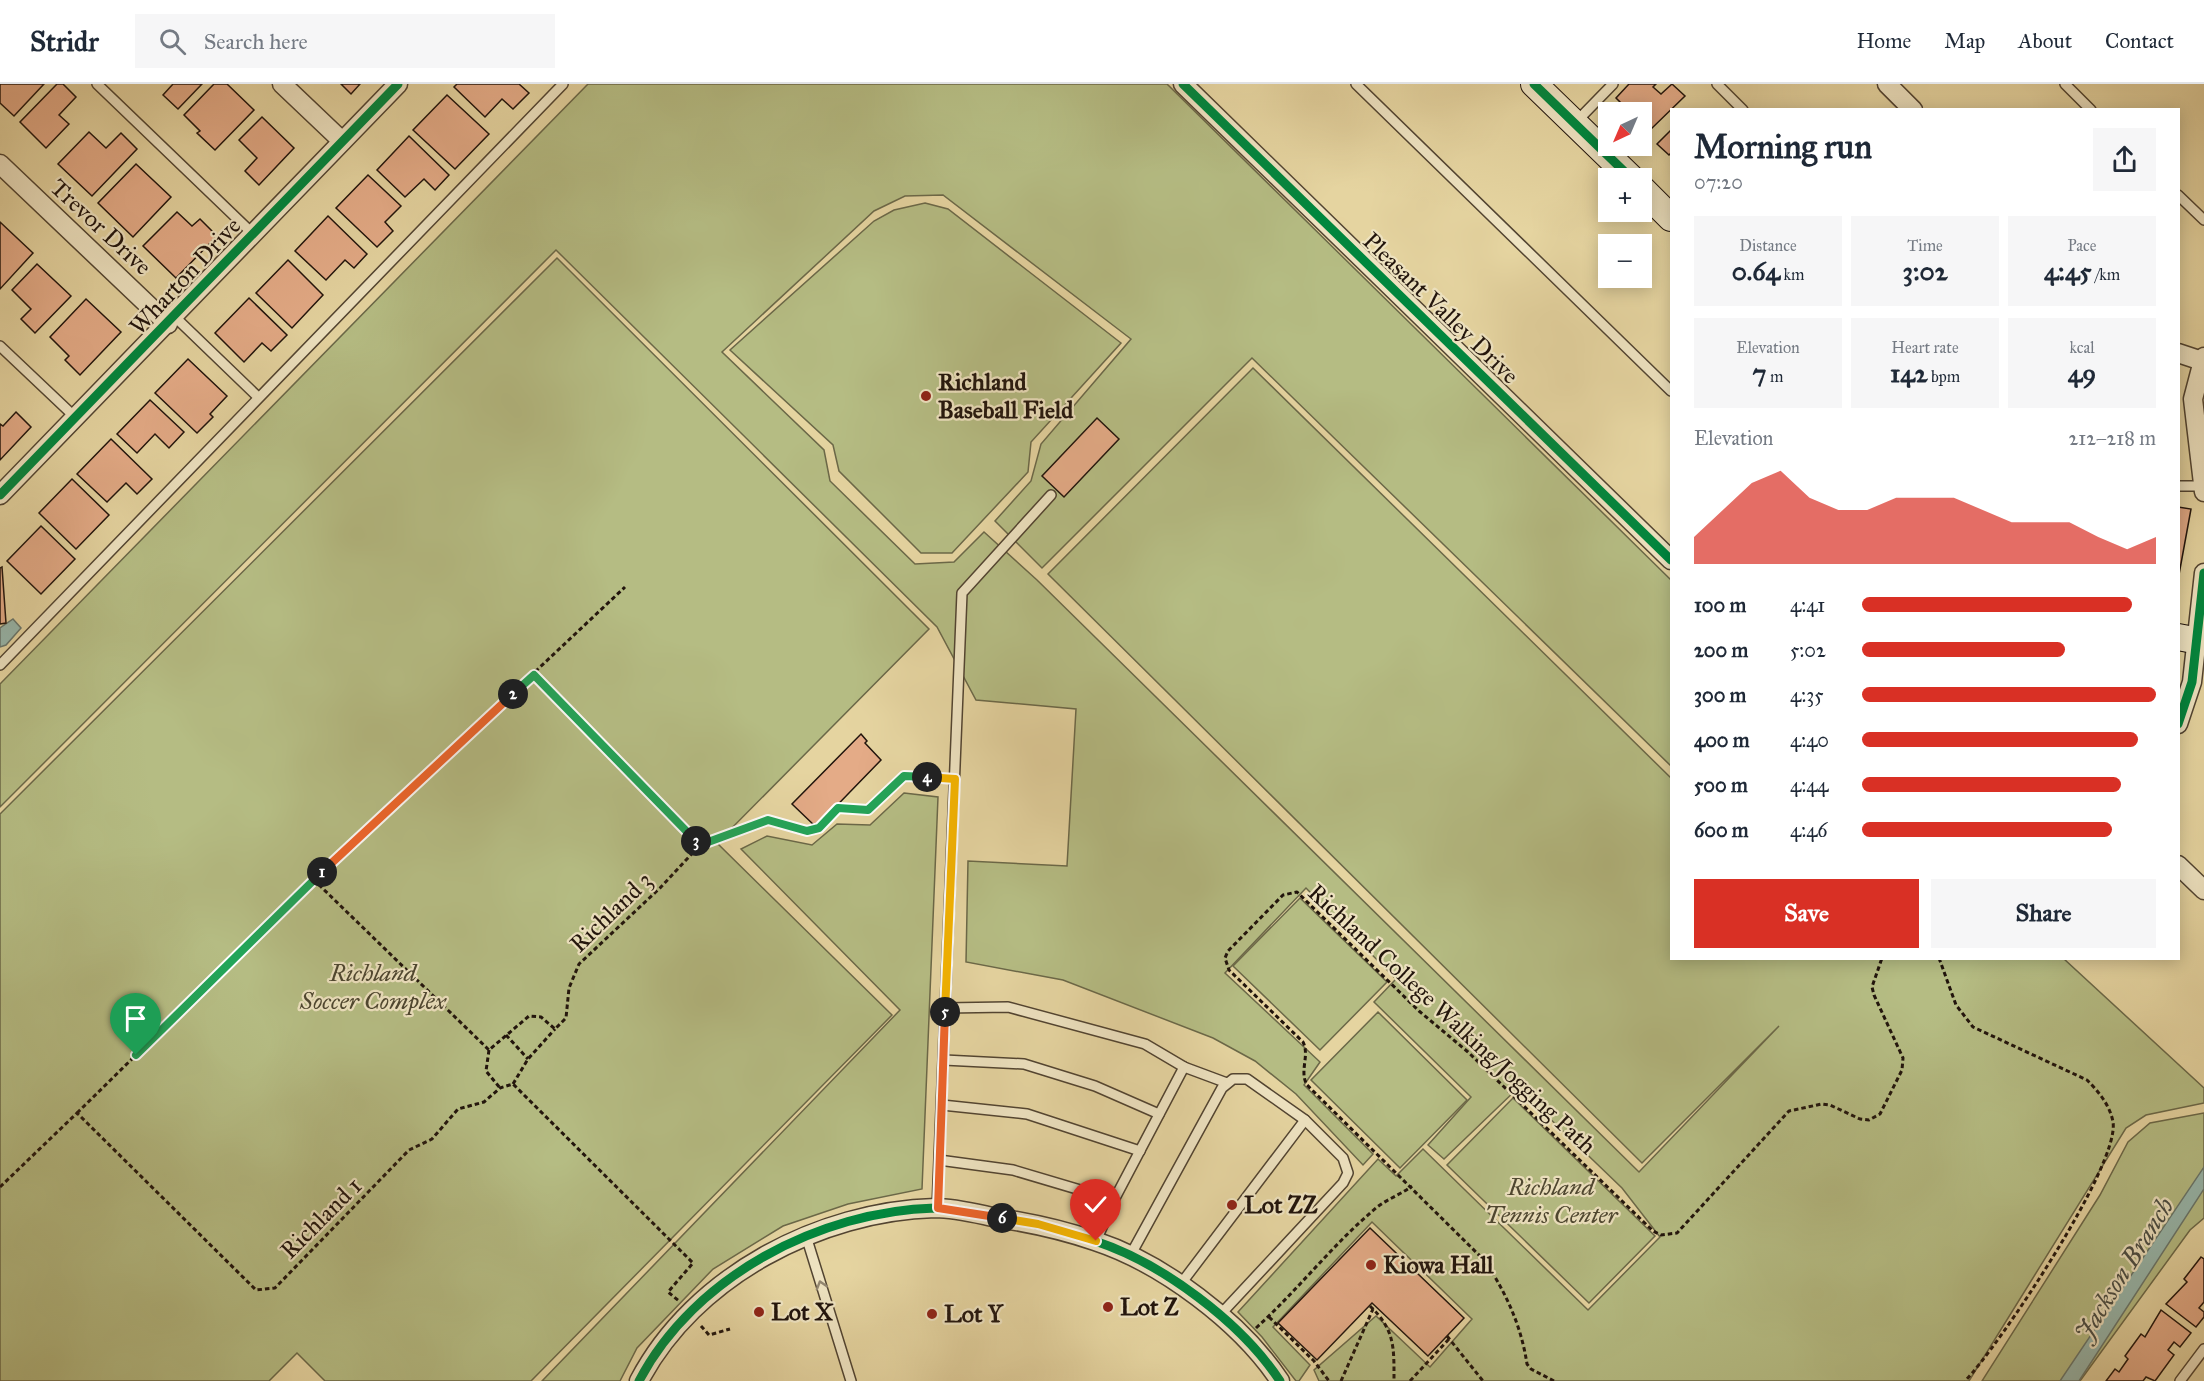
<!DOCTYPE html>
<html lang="en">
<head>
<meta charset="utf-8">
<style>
  :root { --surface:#fff; --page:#f6f6f7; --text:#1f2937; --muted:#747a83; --line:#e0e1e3; --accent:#d93025 }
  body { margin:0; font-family:"IM FELL Great Primer",serif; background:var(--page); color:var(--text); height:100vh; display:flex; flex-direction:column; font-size:22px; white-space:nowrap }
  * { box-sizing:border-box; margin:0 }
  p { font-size:20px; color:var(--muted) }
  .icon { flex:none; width:33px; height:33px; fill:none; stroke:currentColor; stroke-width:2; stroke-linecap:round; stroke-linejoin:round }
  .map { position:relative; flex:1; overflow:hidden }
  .drawer { position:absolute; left:1670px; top:24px; width:510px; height:852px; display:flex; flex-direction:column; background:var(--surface); border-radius:0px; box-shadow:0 3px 15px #0003 }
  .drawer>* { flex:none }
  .needle { width:39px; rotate:224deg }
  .controls { position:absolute; left:1598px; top:18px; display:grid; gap:12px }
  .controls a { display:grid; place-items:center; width:54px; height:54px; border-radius:0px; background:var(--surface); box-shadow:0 3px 15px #0003; font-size:30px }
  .pin { position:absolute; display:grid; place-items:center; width:51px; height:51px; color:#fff; margin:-62px -26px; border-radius:50% 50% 50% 0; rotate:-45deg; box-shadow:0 0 6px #0007 }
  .pin .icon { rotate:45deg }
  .km { position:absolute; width:30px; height:30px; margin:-15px; border-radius:50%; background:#222; color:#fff; font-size:16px; line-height:30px; text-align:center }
  .round { display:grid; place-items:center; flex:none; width:63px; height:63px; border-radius:0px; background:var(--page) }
  .head { display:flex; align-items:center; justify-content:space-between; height:102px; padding:0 24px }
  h1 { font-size:33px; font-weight:700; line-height:45px }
  .metrics { display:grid; grid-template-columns:repeat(3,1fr); gap:9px; height:102px; padding:6px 24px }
  .metrics div { display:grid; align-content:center; border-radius:0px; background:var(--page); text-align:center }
  .metrics b { font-size:26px; font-weight:700 }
  .metrics small { font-size:16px; font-weight:400 }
  .metrics p { font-size:16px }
  .chart { height:168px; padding:12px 24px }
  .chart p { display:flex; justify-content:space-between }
  .chart svg { width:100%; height:108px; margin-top:6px; fill:var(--accent); opacity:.7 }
  .primary-button { display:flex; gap:12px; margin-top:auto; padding:12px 24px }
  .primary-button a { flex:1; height:69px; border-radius:0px; background:var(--accent); color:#fff; font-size:24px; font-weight:700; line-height:69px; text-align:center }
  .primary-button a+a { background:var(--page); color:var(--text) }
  ul { padding:0 24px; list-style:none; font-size:20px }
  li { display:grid; grid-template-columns:96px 72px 1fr; align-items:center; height:45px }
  li i { height:15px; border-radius:8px; background:var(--accent) }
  header { display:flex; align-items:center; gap:36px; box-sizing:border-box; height:84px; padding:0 30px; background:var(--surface); border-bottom:2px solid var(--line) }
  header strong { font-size:28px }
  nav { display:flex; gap:33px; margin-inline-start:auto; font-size:21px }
  .search { width:420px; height:54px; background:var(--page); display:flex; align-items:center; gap:15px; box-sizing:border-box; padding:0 21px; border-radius:0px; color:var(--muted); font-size:22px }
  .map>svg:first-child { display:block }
</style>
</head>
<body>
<header>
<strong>Stridr</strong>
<div class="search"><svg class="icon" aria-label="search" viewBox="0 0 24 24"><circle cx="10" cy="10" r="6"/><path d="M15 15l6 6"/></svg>Search here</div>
<nav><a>Home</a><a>Map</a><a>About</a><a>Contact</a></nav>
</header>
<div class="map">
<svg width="2204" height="1297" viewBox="0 0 2204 1297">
  <rect width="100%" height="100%" fill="#e5d4a0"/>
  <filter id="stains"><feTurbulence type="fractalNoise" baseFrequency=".00333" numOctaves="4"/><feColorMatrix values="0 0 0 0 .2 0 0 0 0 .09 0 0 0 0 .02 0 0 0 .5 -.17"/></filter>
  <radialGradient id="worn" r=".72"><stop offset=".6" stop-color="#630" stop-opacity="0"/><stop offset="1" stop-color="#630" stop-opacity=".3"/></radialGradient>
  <g fill="#b5bc83" stroke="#6b6848" stroke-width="1.5">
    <polygon points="588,0 1167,0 1671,496 1671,682 1252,274 1042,484 995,437 1031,397 1041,360 1131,255 943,111 905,112 874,127 722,268 824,366 830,397 915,480 954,478 984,448 1037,496 1639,1088 1779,942 1642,1079 1048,490 1253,284 1671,694 1671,874 2064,875 2204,1004 2204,1019 2146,1031 2126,1044 1969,1297 1319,1297 1314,1286 1376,1232 1430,1283 1472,1235 1372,1138 1273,1243 1310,1281 1299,1297 1296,1297 1262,1253 1238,1228 1378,1075 1396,1092 1423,1065 1588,1226 1660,1153 1622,1104 1518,1004 1444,1075 1428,1061 1471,1013 1374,918 1396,895 1306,804 1225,889 1320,978 1304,1001 1373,1070 1363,1081 1296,1010 1255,977 1213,954 1063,896 966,878 968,777 1067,782 1076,625 976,616 937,543 556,166 0,723 0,600"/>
    <polygon points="925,119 948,125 1121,259 1031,358 1028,388 952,469 921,469 839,387 833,361 730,266 874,137 894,126"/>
    <polygon points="557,174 929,545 717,759 892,931 531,1297 325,1297 297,1269 269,1297 0,1297 0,730"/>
    <polygon points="904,709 938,713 922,1105 848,1120 783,1142 713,1185 637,1264 620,1297 542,1297 900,926 741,765 767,752 812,761 837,740 870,741"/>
    <polygon points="1300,814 1387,898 1320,966 1233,882"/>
    <polygon points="1378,928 1467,1016 1400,1084 1311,996"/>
    <polygon points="1513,1014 1655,1152 1589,1219 1447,1081"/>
    <polygon points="2204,1029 2204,1134 2190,1146 2080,1297 1982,1297 2100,1111 2128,1058 2150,1039"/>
  </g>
  <g fill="#97b7ac" stroke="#68766c" stroke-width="1.5">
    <polygon points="13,535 21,544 6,561 0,563 0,544"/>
    <polygon points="2204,1083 2204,1105 2079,1297 2060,1297"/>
  </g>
  <g fill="#e4ab87" stroke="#21140c" stroke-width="1.5">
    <polygon points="0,0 44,0 14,32 0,19"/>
    <polygon points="57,0 63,0 76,13 59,31 69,40 46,64 20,38"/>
    <polygon points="173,0 202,0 178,25 163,11"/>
    <polygon points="214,0 227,0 254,26 215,66 197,49 200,47 184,31"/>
    <polygon points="341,0 360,0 351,10"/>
    <polygon points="457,0 519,0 529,9 513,25 502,15 485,33 454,3"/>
    <polygon points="1629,0 1656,0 1653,3 1661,10 1672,0 1685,12 1648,48 1641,39 1641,28 1624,28 1619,24 1623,21 1616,14"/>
    <polygon points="447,11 489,50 455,85 413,46"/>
    <polygon points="262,33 294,64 259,101 245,87 257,74 239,56"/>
    <polygon points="1671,46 1671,69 1669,71 1657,60"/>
    <polygon points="89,48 106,64 121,49 137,65 92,112 58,80"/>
    <polygon points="409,52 449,91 435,106 424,95 405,113 377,86"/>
    <polygon points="136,80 171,113 133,153 98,119"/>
    <polygon points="368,91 401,122 385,138 393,147 377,163 336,124"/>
    <polygon points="177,128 192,142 200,135 217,152 176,194 143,162"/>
    <polygon points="328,132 367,170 354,184 345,176 326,196 295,167"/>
    <polygon points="0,138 33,169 0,205"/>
    <polygon points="288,176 323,211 292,244 256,209"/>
    <polygon points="37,180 71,212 35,249 21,235 31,225 12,206"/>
    <polygon points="249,214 287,251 271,267 262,259 244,278 215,249"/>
    <polygon points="86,215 121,248 80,291 65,276 69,272 50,253"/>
    <polygon points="188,275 227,312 210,330 213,333 197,349 155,309"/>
    <polygon points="150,316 184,348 169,364 155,350 137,369 117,350"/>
    <polygon points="16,328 31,343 0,376 0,340 3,342"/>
    <polygon points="1097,334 1119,355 1064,413 1042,392"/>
    <polygon points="111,355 152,395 137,410 126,399 107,418 77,390"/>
    <polygon points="72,395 109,431 76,465 39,429"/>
    <polygon points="2178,423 2191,425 2178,496"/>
    <polygon points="41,442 75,475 41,510 7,477"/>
    <polygon points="2,483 6,539 0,540 0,484"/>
    <polygon points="861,650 867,657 865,659 881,676 816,743 792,720"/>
    <polygon points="1370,1144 1464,1234 1428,1272 1372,1219 1317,1276 1278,1239"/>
    <polygon points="2201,1173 2204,1175 2204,1218 2199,1224 2204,1228 2204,1233 2196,1243 2166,1220 2187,1198 2184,1195"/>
    <polygon points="2161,1226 2191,1249 2180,1263 2174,1258 2168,1266 2174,1271 2155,1297 2146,1293 2143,1297 2106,1297 2115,1285 2119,1288 2128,1275 2125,1272 2141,1250 2145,1253"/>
  </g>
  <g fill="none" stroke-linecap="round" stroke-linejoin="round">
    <defs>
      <g id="lane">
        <polyline points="97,0 252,149"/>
        <polyline points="1356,0 1671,307"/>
        <polyline points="1717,0 1743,26"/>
        <polyline points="2065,0 2091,26"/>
        <polyline points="1575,39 1613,0"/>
        <polyline points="2178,111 2204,136"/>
        <polyline points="175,233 258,313"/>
        <polyline points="0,262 76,334"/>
        <polyline points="2178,402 2203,402"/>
        <polyline points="0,581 563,0"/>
        <polyline points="946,924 1008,923 1145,960 1184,983 1114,1116"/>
        <polyline points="944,976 1024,980 1095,1002 1159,1030"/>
        <polyline points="1184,983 1227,999"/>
        <polyline points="942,1021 1027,1030 1140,1067"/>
        <polyline points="939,1076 1013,1086 1114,1116 1096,1157"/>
        <polyline points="937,1124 962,509 1051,411"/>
        <polyline points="806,1152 851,1297"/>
        <polyline points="1130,1172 1222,1004 1233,995 1247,995 1305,1036 1343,1074 1348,1089 1343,1099 1220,1231"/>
        <polyline points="1180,1201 1305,1036"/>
        <polyline points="2180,1297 2204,1265"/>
      </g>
      <g id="street">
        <polyline points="282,0 342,57"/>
        <polyline points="1183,0 1671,476"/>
        <polyline points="1887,0 1913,26"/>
        <polyline points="0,80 168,240"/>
        <polyline points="2178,269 2202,277"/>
        <polyline points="2204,273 2193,315 2204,408"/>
        <polyline points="0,411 398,0"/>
        <polyline points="2178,640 2192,598 2204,489"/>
        <polyline points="2178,781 2204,806"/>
        <path d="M639,1297C694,1192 820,1127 935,1124C956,1124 978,1130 998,1134C1031,1139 1063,1146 1095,1157C1162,1179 1241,1238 1280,1297"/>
      </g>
      <g id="secondary">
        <polyline points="1534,0 1631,94"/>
        <polyline points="1641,104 1671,134"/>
        <polyline points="2178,553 2204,558"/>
      </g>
    </defs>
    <use href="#lane" stroke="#524431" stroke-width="12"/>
    <use href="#street" stroke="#524431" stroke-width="21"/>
    <use href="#secondary" stroke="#21140c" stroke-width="28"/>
    <g stroke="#21140c" stroke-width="3" stroke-dasharray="4.5 3" stroke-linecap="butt">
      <polyline points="534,591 700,761 660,804 579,880 569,904 566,934 555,945 541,933 529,932 489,966 314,796 625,503"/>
      <polyline points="700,761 768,736 807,747 819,744 839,724 868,726 904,692 943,694"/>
      <path d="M1939,874L1956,921L1973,943L2087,996C2098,1007 2110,1021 2113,1038C2120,1081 1999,1262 1965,1297"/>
      <polyline points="506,951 528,975"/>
      <polyline points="489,966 486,987 500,1004"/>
      <polyline points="513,1000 528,975 555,945"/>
      <polyline points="77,1029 313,797"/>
      <polyline points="0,1103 77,1029 256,1206 275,1204 409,1066 432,1055 458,1025 484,1018 500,1004 513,1000 693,1179 668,1208 679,1217"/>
      <path d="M1370,1222C1395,1246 1394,1263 1394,1297"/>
      <polyline points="1269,1233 1314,1277 1329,1297"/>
      <polyline points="701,1242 709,1251 730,1245"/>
      <path d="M1256,1244C1298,1206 1333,1160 1376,1124C1387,1115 1400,1111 1412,1102"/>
      <polyline points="1447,1252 1483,1297"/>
      <polyline points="1341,1297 1373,1225"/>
      <polyline points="1410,1297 1449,1255"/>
      <path d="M1554,1297L1531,1285L1527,1280C1521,1241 1506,1209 1485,1177L1307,1001C1299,987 1310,972 1303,958L1229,886L1225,874L1228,867L1283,811L1297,808L1419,927L1468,968L1653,1147L1661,1151L1677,1149L1789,1027L1822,1020L1830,1021L1860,1035L1869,1036L1880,1030L1902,986L1903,974L1874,911L1872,903L1882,874"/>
    </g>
    <use href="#lane" stroke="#eee3c1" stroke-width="9"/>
    <use href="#street" stroke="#eee3c1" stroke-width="18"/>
    <use href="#secondary" stroke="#eee3c1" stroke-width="26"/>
    <defs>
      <g id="cycleway">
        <polyline points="1183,0 1671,476"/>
        <polyline points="1534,0 1631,94"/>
        <polyline points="0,411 398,0"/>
        <polyline points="2178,640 2192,598 2204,489"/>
        <path d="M639,1297C694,1192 820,1127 935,1124C956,1124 978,1130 998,1134C1031,1139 1063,1146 1095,1157C1162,1179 1241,1238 1280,1297"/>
      </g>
    </defs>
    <use href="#cycleway" stroke="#eee3c1" stroke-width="13"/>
    <use href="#cycleway" stroke="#00873e" stroke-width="9"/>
  </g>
  <defs><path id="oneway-chevron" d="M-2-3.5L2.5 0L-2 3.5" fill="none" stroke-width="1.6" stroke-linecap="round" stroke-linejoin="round" transform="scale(1.5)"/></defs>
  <use stroke="#928670" href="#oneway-chevron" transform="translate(821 1201) rotate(-107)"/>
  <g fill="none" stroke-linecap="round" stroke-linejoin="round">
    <defs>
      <polyline id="split-1" points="136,971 322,788"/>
      <polyline id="split-2" points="322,788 513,610"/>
      <polyline id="split-3" points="513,610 534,591 696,757"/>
      <polyline id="split-4" points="696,757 700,761 768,736 807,747 819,744 838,724 868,726 904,692 927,693"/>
      <polyline id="split-5" points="927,693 955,695 945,928"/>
      <polyline id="split-6" points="945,928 938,1124 1002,1134"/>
      <polyline id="split-7" points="1002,1134 1038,1140 1096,1157"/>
    </defs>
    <use href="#split-1" stroke="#fff" stroke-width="12"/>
    <use href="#split-2" stroke="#fff" stroke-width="12"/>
    <use href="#split-3" stroke="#fff" stroke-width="12"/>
    <use href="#split-4" stroke="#fff" stroke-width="12"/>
    <use href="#split-5" stroke="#fff" stroke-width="12"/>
    <use href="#split-6" stroke="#fff" stroke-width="12"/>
    <use href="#split-7" stroke="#fff" stroke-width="12"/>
    <use href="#split-1" stroke="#22a559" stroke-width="8"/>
    <use href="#split-2" stroke="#f0652b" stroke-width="8"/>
    <use href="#split-3" stroke="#22a559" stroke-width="8"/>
    <use href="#split-4" stroke="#22a559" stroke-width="8"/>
    <use href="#split-5" stroke="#f5b400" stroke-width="8"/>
    <use href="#split-6" stroke="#f0652b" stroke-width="8"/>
    <use href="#split-7" stroke="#f5b400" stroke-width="8"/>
  </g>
  <g fill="#8f2418" stroke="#eee3c1" stroke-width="2">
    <circle cx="926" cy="312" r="6"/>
    <circle cx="1232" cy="1121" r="6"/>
    <circle cx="1371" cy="1181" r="6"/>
    <circle cx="1108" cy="1223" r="6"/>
    <circle cx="759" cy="1228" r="6"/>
    <circle cx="932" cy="1230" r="6"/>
  </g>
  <g text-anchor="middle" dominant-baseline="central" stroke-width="4.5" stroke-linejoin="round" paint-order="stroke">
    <g font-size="24" fill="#21140c" stroke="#eee3c1">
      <text transform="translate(101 143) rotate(43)">Trevor Drive</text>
      <text transform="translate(185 192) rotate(-47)">Wharton Drive</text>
      <text transform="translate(1441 224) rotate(44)">Pleasant Valley Drive</text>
      <text transform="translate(611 828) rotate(-44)">Richland 3</text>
      <text transform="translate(1452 935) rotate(43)">Richland College Walking/Jogging Path</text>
      <text transform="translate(321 1134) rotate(-45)">Richland 1</text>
    </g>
    <g font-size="24" font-weight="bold" fill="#21140c" stroke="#eee3c1" text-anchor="start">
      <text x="938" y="298">Richland<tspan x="938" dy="28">Baseball Field</tspan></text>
      <text x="1244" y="1121">Lot ZZ</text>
      <text x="1383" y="1181">Kiowa Hall</text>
      <text x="1120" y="1223">Lot Z</text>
      <text x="771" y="1228">Lot X</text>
      <text x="944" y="1230">Lot Y</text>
    </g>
    <g font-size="24" font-style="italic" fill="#4d4630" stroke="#eee3c1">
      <text x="373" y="889">Richland<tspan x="373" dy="28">Soccer Complex</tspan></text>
      <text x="1551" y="1103">Richland<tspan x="1551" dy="28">Tennis Center</tspan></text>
    </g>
    <g font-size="26" font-style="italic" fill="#4a4d44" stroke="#eee3c1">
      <text transform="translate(2124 1185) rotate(-58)">Jackson Branch</text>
    </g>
  </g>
  <rect width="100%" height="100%" filter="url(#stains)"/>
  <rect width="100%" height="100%" fill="url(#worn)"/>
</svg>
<div class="controls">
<a><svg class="needle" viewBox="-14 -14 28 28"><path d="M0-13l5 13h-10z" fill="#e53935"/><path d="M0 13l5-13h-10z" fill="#747a83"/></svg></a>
<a>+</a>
<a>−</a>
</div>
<div class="pin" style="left:136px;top:971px;background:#1e9e55"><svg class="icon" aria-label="arrive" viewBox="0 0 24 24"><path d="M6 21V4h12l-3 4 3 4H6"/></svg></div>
<div class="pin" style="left:1096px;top:1157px;background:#d93025"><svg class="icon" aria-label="check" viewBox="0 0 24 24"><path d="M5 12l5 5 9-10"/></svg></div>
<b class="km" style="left:322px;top:788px">1</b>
<b class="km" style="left:513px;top:610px">2</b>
<b class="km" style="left:696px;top:757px">3</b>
<b class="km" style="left:927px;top:693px">4</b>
<b class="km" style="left:945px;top:928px">5</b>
<b class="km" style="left:1002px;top:1134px">6</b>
<section class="drawer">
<div class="head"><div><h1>Morning run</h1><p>07:20</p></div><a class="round"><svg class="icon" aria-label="share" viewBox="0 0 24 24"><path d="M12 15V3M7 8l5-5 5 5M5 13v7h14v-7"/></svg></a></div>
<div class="metrics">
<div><p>Distance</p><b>0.64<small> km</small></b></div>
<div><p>Time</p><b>3:02</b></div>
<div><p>Pace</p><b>4:45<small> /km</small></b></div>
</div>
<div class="metrics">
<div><p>Elevation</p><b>7<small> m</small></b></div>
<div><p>Heart rate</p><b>142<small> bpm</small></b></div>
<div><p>kcal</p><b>49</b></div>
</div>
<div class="chart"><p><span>Elevation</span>212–218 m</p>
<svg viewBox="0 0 160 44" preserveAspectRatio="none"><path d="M0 44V33L10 22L20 11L30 6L40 17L50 22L60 22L70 17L80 17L90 17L100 22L110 27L120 27L130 27L140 33L150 38L160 33V44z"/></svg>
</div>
<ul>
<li><b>100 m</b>4:41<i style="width:92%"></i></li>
<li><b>200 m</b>5:02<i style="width:69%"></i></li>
<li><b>300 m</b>4:35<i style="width:100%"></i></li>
<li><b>400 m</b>4:40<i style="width:94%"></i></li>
<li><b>500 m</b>4:44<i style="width:88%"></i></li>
<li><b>600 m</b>4:46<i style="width:85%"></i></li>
</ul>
<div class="primary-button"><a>Save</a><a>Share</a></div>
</section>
</div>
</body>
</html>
